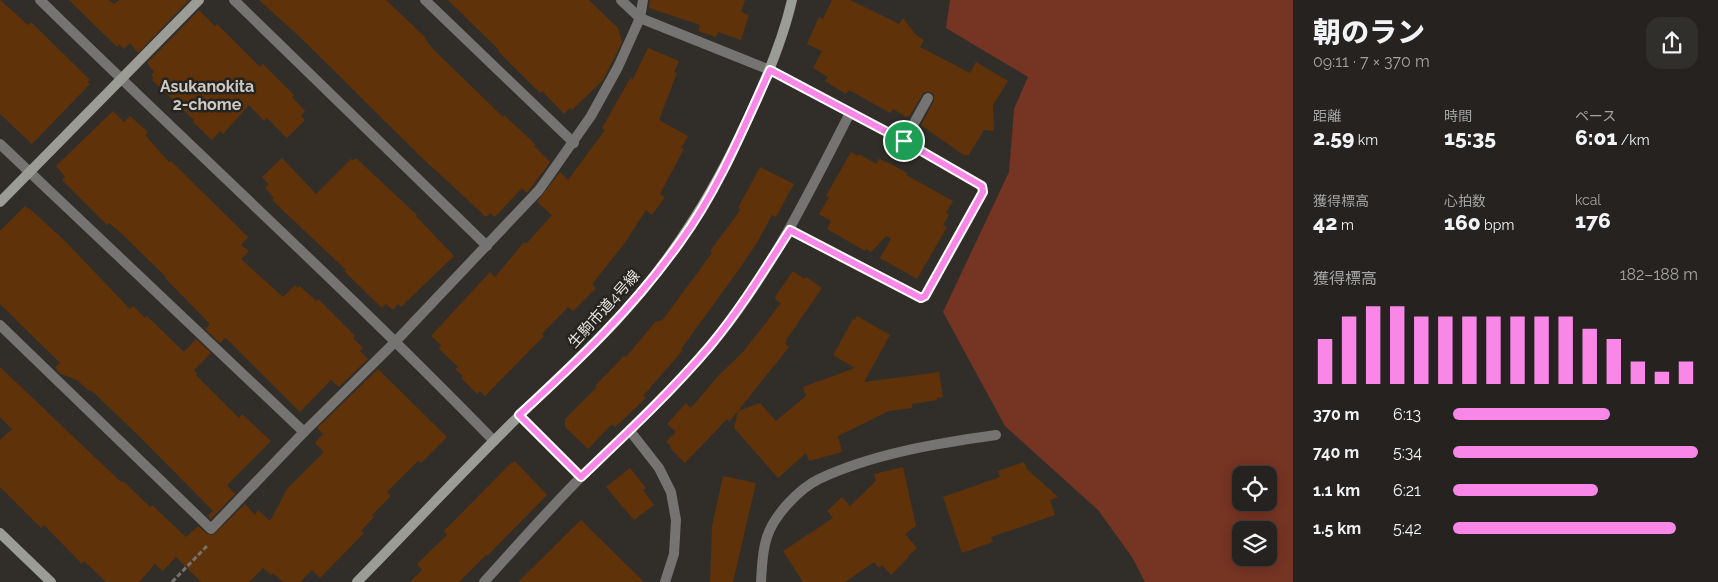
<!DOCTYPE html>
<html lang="ja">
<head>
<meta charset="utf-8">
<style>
  :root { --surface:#25221f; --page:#312f2c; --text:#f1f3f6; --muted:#a3a4a4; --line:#423f3d; --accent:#f987e8 }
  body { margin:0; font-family:Raleway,"Noto Sans JP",sans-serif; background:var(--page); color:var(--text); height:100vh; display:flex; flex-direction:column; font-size:19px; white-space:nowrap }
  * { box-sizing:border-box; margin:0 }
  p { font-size:16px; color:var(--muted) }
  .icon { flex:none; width:28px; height:28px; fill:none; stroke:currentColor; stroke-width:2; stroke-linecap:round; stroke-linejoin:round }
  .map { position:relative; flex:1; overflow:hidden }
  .details { display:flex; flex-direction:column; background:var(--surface); width:425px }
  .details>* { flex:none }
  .tools { position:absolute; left:1232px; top:466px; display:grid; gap:10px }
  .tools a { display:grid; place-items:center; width:45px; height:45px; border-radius:10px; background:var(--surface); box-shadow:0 2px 12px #0003,0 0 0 1px var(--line); font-size:25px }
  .pin { position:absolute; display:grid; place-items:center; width:42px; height:42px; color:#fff; margin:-21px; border:2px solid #fff; border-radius:50%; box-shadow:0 1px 5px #0007 }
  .round { display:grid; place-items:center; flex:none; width:52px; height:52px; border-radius:15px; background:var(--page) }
  .headline { display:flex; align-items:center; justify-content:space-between; height:85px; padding:0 20px }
  h1 { font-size:28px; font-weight:800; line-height:38px }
  .stats { display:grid; grid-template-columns:repeat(3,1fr); gap:8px; height:85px; padding:5px 20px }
  .stats div { display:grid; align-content:center }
  .stats b { font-size:21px; font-weight:800 }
  .stats small { font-size:14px; font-weight:400 }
  .stats p { font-size:14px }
  .chart { height:140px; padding:10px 20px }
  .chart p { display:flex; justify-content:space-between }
  .chart svg { width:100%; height:90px; margin-top:5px; stroke:var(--accent); stroke-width:6 }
  ul { padding:0 20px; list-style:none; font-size:16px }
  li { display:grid; grid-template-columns:80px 60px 1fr; align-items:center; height:38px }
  li i { height:12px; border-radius:6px; background:var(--accent) }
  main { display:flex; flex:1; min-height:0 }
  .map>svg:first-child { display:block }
</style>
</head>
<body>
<main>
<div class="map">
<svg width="1293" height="582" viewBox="0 0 1293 582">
  <rect width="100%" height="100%" fill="#312e29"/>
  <path fill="#763423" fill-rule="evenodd" d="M950,0H1293V582H1145L1132,557L1098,510L1005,426L943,312L1009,172L1014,109L1028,77L946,28ZM1241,475H1269V502H1241ZM1241,530H1269V558H1241Z"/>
  <g fill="#5f320a">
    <polygon points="0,0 28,25 31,22 90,80 87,82 90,84 32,144 0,114"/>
    <polygon points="69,0 109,0 114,4 119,0 189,0 138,53 130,43 124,49 119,44 117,47"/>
    <polygon points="259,0 386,0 426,38 425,39 433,49 503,117 504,115 536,145 534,146 550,162 527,193 522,188 495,217 490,213 486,217 419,155 301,38"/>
    <polygon points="448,0 589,0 618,28 622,42 603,80 572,110 570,108 564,114 542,91 540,93 498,51 499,50"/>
    <polygon points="650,0 745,0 741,12 749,15 741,40 718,32 716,37 698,31 700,25 649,8"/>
    <polygon points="832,0 850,0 899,24 903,18 916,35 924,40 920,47 970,73 976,62 1008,81 993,105 994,131 984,130 968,156 966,154 965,156 921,125 934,101 934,95 931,92 924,92 909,117 907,116 906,117 893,109 890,113 849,90 846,94 825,81 828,77 813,68 822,51 807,44 819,17 823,19"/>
    <polygon points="199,10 215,26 217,24 260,67 263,64 294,95 292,97 305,111 301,116 305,120 287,138 267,118 264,121 249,105 223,134 220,131 212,140 193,122 194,120 152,80 154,78 151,75 154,72 147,63"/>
    <polygon points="648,48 679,61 674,72 677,73 659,120 688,136 681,148 684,149 660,194 665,197 652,215 646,210 624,244 592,284 596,288 573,311 568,307 542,334 544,336 485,396 480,391 477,394 461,378 463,376 455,369 458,367 439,349 441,345 431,336 490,272 495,277 524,242 526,244 552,215 537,202 560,172 568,180 605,130 602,128 631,77 632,81"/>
    <polygon points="113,111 124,122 130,116 148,132 145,135 169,162 171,161 248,237 241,245 249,251 241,259 283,297 295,285 298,288 300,286 316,301 318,299 355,336 353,338 363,348 360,351 368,359 339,387 331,380 300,412 227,339 225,338 220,343 205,329 210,324 165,278 166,277 121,233 109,223 107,225 62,180 65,177 56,166"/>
    <polygon points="851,152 858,156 859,154 876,164 879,159 887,163 887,162 907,173 906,175 953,201 946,213 949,215 943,225 947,227 917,279 880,258 891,239 886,236 871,252 866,249 865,251 827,229 831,221 819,214 829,197 826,196"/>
    <polygon points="282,158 316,194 351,159 353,160 356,158 417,215 416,216 454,256 401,307 398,304 393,310 386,304 382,308 344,271 346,270 272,200 274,198 265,188 269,184 262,177"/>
    <polygon points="760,167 794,184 776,217 772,215 758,241 740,268 681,349 683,350 643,396 646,398 615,427 612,424 588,449 565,427 565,419 597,387 595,386 624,356 626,357 656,321 658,322 660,320 661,322 712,253 710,251 741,209 738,208"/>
    <polygon points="25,206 28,209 29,208 65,241 130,309 133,306 145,318 147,316 184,352 196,339 211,353 194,370 197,374 196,375 239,418 242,414 271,441 227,485 235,494 211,519 207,516 213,511 143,440 91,390 89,391 77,380 61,374 55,368 60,363 0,304 0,231"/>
    <polygon points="793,271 804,279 806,277 822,288 786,340 787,341 785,344 789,347 729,422 727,419 685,463 670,448 671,446 666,442 676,432 667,424 686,403 691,408 719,375 744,351 781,303 776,300 775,297"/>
    <polygon points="857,316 890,335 864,382 939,372 943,397 937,398 937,400 912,404 912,408 889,411 838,436 842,452 809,461 806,453 778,478 734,428 738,411 760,403 776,421 806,396 803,387 855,368 833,355 853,319 855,320"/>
    <polygon points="0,367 121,482 123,481 150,507 152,505 186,537 198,526 207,534 213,535 245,504 255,515 258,510 270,521 287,489 324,452 315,443 323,434 317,428 378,369 447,437 421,463 418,461 387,492 391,496 372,515 374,517 361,531 364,533 320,578 312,570 300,582 283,582 273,573 271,575 263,568 249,582 201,582 176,557 163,571 155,564 139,582 106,582 84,561 82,564 44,525 41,528 0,487 0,440 12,429 0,417"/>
    <polygon points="515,461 547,495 487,556 486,555 459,582 410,582 422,570 417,564 447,535 444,531 512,462 513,463"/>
    <polygon points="1024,462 1027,469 1058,497 1050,500 1055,515 991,537 993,542 962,553 943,497 1000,477 998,471"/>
    <polygon points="903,467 916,526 905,534 917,548 908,556 909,557 891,575 882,565 879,568 874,562 845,582 803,582 783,551 833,518 827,511 842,497 850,506 876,481 874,474"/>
    <polygon points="630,468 646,488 643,490 654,505 634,520 606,487"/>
    <polygon points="723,476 756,483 733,582 710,582 712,526"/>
    <polygon points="581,520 644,582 518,582"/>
  </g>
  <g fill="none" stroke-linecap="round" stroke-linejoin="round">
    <polyline stroke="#75726e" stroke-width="3" stroke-dasharray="5 2.5" stroke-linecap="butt" points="172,582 207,546 208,544"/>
    <polyline stroke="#757472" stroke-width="10" points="904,141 928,98"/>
    <g stroke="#757472" stroke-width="10">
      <path d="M40,0C191,148 347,290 494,441"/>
      <polyline points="234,0 487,246"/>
      <polyline points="425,0 574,143"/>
      <polyline points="621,0 640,18 770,70 904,141 982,186 983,192 925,296 921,298 790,230"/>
      <polyline points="0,144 304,432"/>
      <polyline points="0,325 211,529 304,432 396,341 539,190 591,116 618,67 640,18 643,0"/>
      <polyline points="519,415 581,477"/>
      <polyline points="630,431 659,468 671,492 676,520 674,554 665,582"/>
      <path d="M484,582C516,547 548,510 582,476C625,434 670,393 709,347C769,277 808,194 850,113"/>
      <path d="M761,582C762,567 762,551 767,537C774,515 799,489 819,479C872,454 938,443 996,435"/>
    </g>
    <g stroke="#9c9c97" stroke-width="10">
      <polyline points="0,202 199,0"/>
      <polyline points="0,533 51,582"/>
      <path d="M357,582C411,527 463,471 518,417C550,385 584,355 615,322C677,255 718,186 755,103C770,70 784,35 792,0"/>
    </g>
  </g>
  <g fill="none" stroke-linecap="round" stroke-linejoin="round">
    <defs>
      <path id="route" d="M770,70L904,141L982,186L983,192L925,296L921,298L790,230C765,269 740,310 710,346C670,393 625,435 581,477L519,415C577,362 634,307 680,242C718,190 743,129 770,70Z"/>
    </defs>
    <use href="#route" stroke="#fff" stroke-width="10"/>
    <use href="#route" stroke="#f987e8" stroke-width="6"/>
  </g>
  <g text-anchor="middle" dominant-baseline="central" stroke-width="5" stroke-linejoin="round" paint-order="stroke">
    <g font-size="15" fill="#e6e4e0" stroke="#272420">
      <text transform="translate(604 309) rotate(-48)">生駒市道4号線</text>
    </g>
    <g font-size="16" font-weight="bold" fill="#cdc9c3" stroke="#272420">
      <text x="207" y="86">Asukanokita<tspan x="207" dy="18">2-chome</tspan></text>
    </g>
  </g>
</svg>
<div class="tools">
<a><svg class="icon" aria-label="locate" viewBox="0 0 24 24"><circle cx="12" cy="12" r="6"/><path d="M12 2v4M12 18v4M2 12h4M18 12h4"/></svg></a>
<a><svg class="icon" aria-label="layers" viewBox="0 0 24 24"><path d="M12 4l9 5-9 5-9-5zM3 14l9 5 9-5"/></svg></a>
</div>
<div class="pin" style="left:904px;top:141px;background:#1e9e55"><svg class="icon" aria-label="arrive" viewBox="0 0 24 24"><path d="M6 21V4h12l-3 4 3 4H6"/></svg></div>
</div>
<section class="details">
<div class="headline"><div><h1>朝のラン</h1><p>09:11 · 7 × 370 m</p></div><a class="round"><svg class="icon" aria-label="share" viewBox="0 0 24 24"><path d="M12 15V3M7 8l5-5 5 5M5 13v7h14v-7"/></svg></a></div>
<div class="stats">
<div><p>距離</p><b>2.59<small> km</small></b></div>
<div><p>時間</p><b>15:35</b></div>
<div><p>ペース</p><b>6:01<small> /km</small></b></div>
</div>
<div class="stats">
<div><p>獲得標高</p><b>42<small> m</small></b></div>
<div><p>心拍数</p><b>160<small> bpm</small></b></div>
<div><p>kcal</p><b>176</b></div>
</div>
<div class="chart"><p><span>獲得標高</span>182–188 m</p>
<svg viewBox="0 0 160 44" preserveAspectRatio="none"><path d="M5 44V22M15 44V11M25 44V6M35 44V6M45 44V11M55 44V11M65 44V11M75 44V11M85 44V11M95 44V11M105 44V11M115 44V17M125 44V22M135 44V33M145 44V38M155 44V33"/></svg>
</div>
<ul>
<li><b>370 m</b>6:13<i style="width:64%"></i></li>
<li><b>740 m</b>5:34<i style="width:100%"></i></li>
<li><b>1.1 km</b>6:21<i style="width:59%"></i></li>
<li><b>1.5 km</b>5:42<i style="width:91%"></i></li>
</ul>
</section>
</main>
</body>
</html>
